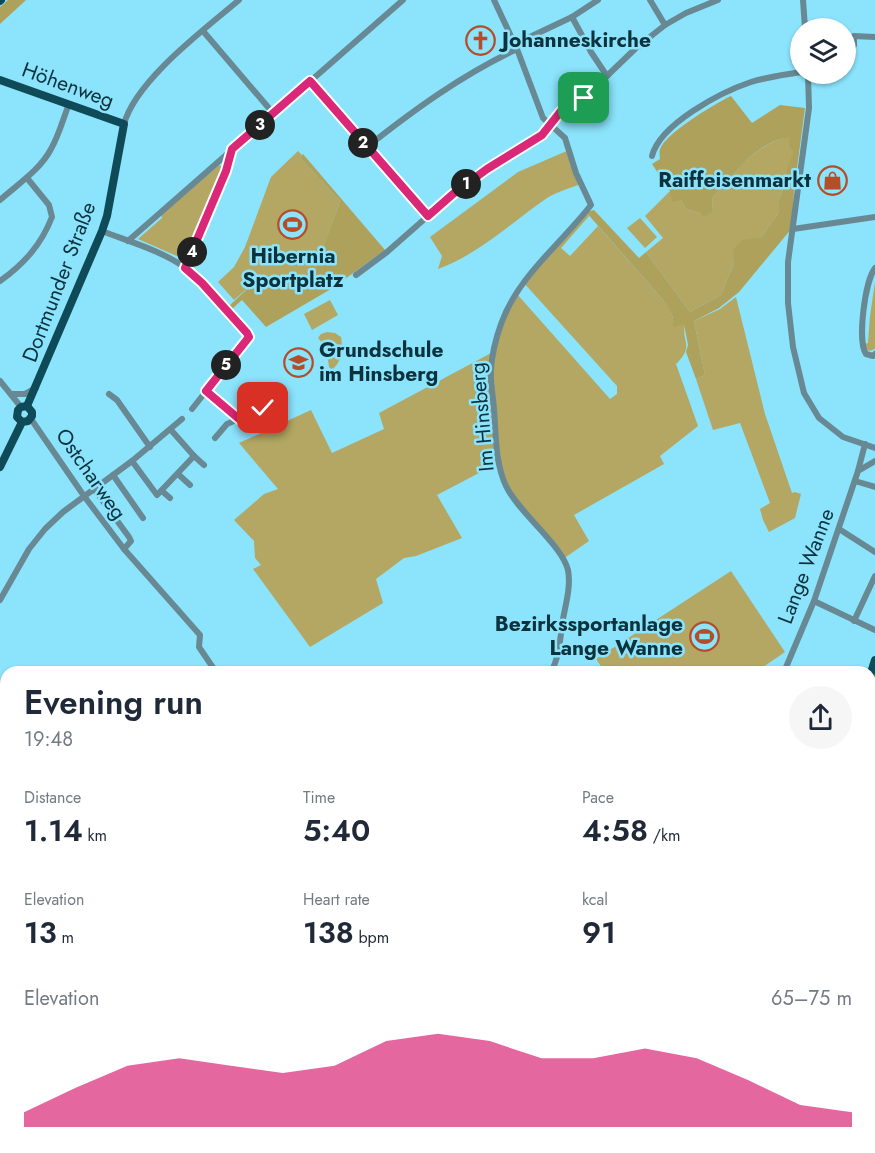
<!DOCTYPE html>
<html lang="en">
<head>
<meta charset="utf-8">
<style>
  :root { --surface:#fff; --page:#f6f6f7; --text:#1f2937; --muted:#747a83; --accent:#db2777 }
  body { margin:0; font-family:Jost,sans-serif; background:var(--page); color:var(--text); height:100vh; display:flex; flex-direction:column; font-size:22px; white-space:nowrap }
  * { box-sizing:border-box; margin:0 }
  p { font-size:20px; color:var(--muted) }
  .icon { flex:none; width:33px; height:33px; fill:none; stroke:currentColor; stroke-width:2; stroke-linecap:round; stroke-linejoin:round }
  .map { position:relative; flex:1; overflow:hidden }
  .sheet { position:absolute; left:0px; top:666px; width:876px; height:488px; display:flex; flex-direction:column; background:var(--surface); border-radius:18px 18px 0 0; box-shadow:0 2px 4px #0004 }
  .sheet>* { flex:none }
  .controls { position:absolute; left:790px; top:18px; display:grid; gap:12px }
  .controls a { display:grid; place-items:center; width:66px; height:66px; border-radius:50%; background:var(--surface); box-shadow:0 2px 4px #0004; font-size:30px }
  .pin { position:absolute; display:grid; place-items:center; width:51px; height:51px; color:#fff; margin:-26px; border-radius:12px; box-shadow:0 3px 9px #0006 }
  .km { position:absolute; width:30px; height:30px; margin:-15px; border-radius:50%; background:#222; color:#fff; font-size:16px; line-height:30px; text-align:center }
  .round { display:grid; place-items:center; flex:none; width:63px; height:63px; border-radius:32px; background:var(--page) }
  .headline { display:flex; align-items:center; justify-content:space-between; height:102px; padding:0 24px }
  h1 { font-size:33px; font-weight:600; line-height:45px }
  .metrics { display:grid; grid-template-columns:repeat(3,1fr); gap:9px; height:102px; padding:6px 24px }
  .metrics div { display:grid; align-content:center }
  .metrics b { font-size:30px; font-weight:600 }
  .metrics small { font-size:16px; font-weight:400 }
  .metrics p { font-size:16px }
  .chart { height:168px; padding:12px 24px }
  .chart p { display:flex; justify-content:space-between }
  .chart svg { width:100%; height:108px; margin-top:6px; fill:var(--accent); opacity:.7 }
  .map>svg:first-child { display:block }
</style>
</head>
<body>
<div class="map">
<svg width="875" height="1153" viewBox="0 0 875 1153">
  <rect width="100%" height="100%" fill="#8be3fc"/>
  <g fill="#b3a763">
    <path d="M790,136L793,151L787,179L779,199V212L761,238L734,263L721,295L690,312L646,252L663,238L645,216L670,191L681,200L686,209L700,213L704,216L713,212L712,198C736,171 753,146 790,136Z"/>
    <path d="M569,150L581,184C570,188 557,192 547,198C511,223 479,254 438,269L442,256L430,237L518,172Z"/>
    <path d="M298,151L302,155L300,158L340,201L312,280C289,289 282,287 259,278L234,300L218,282L234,267L245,247L271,177Z"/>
    <polygon points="219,165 223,167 223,172 186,260 138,239 162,218 161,215"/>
    <path d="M586,212L589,216L561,248L570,256L598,226L663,300L670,309L674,322L685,324C681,343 695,345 676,364L698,426L660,456L664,464L574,515L589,541L563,559L517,504L498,463L437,495L462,538L416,556L404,558L376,579L383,603L310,647L253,569L261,565L255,558L254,541L234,520L264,494L278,489L239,443L311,410L332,453L384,429L379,413L493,352L500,325L517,294L610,399L617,394V386L523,282Z"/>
    <polygon points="640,218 657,237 645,248 627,228"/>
    <polygon points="875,282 875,349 869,351 865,348 864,344 868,343 870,316"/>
    <polygon points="736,297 765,414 792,493 795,492 801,494 795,518 769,532 763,520 760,509 770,503 740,423 713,430 696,379 705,375 694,321 720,309"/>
    <polygon points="330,300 338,315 312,330 304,314"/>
    <path d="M327,332L335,333L341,337C343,350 342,361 332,370L329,367L326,347L318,338L321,334Z"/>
    <polygon points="731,571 785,652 756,672 605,672 596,659"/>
    <polygon points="875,668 875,810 870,814 870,685"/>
  </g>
  <g fill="#aea15c">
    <polygon points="8,0 26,0 0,24 0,7"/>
    <path d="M731,96L752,123L780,105L805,108L794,191L792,228L739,292L719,308L694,321L705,375L696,379L686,352L688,345L684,324L673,327C675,317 669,308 663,300L586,212L594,210L639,258L646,252L690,312L721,295L734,263L733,250L742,240L761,238L779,212V199L787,179L786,173L793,151L789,147L790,137C756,142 734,174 712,198L713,212L704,217L700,213L686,209L681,200L672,202L670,191L652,164L660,159C660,158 659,151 660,150C664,134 716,103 731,96Z"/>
    <path d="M303,154L385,250L331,289L266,327L242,300L232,309L229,306L259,278C282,287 289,289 312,279L340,201L300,158Z"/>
    <path d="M873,709L875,713V764C867,748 868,726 873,709Z"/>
  </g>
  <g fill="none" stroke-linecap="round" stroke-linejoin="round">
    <g stroke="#688994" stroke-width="6">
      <path d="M494,0L517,49L543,118L565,138L576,173L591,205C560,245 518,276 501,324C496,338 492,354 491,369C490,382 493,396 494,409C496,434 495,463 506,486C519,513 562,545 568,570C571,586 566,603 563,619C560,637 560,656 551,672"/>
      <polyline points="650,0 665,25"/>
      <polyline points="803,0 805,28"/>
      <polyline points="572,17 591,52 607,76"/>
      <polyline points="203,31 273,113"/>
      <polyline points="515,44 572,17 598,0"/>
      <polyline points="846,45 854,45 854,36 875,37"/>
      <polyline points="808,74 809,108 788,262 788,303 793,347 804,393 819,418 843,437 875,448"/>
      <polyline points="310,81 428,216"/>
      <path d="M124,124C136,80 205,29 239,0"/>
      <path d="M367,147C415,109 462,75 517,49"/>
      <path d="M652,156C660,124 721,92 751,82C767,77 784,75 801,72"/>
      <path d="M0,200C18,184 40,170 51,149C59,135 63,119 69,104"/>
      <polyline points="793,229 875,217"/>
      <path d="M102,231C130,242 163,251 187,269C210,287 229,311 247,333L249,337L192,409"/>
      <polyline points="128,241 403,0"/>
      <polyline points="185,268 226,171 232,150"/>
      <path d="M875,268C865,281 857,341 866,354L873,356L875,354"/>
      <polyline points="356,275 387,252 453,194 487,169 542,135 561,111 584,98 636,48 665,25 686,13 718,0"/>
      <path d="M0,281C24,264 41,245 52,217L49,205L27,178"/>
      <polyline points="0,381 21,407"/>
      <polyline points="206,391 239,419"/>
      <polyline points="12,394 25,394 36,388"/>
      <polyline points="109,394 117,400 150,447"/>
      <polyline points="31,419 84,496 124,549 200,635 199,647 216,672"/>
      <polyline points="215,438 227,424 263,408"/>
      <polyline points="194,456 204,465"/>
      <polyline points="132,461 157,495 194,456 171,430"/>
      <polyline points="858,471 865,444"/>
      <polyline points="178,474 190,485"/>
      <polyline points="113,475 143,518"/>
      <polyline points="855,481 875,487"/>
      <polyline points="94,489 129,537 131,541 124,549"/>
      <polyline points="162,491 170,498"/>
      <polyline points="839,529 875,552"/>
      <polyline points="0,600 29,549 45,529 63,512 132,461 182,419"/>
      <polyline points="816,602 875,630"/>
      <polyline points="854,621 875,576"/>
      <polyline points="784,672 814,601 858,471 875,461"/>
      <polyline points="218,1153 224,1148"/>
      <polyline points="725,1153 726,1148"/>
    </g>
    <g stroke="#0f4a58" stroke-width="8">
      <polyline points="0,1 1,0"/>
      <polyline points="0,80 124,124 107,216 102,231 27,406"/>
      <polyline points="22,422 17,417 18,410 21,407 27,406"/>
      <polyline points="0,467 22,422 28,421 32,416 32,412 27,406"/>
      <polyline points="870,676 875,660"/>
      <polyline points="491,1153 499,1148"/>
    </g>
    <polyline stroke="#00323e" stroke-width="9" points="870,912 875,910"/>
  </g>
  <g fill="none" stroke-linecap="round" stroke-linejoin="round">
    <defs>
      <polyline id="route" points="263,408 239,419 206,391 249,337 247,333 202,283 185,268 226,171 232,149 310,81 428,216 453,194 487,169 542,135 561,111 584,98"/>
    </defs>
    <use href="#route" stroke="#fff" stroke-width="12"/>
    <use href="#route" stroke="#db2777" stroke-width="8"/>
  </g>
  <defs>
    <symbol id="church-ring" viewBox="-11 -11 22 22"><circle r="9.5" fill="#8be3fc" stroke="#b54d29" stroke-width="1.5"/><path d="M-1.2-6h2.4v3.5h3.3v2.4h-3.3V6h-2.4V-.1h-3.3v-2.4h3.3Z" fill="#b54d29"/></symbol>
    <symbol id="shop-ring" viewBox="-11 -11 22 22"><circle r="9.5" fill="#8be3fc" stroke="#b54d29" stroke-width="1.5"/><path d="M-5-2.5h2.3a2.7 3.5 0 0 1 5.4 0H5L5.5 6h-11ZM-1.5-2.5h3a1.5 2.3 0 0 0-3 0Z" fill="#b54d29"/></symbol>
    <symbol id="stadium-ring" viewBox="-11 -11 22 22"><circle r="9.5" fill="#8be3fc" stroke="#b54d29" stroke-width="1.5"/><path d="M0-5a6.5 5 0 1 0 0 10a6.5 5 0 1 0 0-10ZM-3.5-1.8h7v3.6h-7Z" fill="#b54d29"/></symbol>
    <symbol id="school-ring" viewBox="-11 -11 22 22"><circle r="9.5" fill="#8be3fc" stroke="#b54d29" stroke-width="1.5"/><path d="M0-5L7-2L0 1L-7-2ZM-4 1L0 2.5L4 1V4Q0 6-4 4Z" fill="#b54d29"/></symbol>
  </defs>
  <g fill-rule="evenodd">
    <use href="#church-ring" x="464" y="24" width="33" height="33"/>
    <use href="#shop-ring" x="816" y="164" width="33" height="33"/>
    <use href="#stadium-ring" x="276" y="208" width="33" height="33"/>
    <use href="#school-ring" x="282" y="346" width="33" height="33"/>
    <use href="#stadium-ring" x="688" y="620" width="33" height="33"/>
  </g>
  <g text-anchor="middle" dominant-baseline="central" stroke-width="5" stroke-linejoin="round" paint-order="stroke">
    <g font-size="21" font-weight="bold" fill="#0c333d" stroke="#8be3fc" text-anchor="start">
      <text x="502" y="40">Johanneskirche</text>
      <text x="811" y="180" text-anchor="end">Raiffeisenmarkt</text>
      <text x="293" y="256" text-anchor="middle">Hibernia<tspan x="293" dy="24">Sportplatz</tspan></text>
      <text x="319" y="350">Grundschule<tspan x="319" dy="24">im Hinsberg</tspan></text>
      <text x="683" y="624" text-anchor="end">Bezirkssportanlage<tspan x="683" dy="24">Lange Wanne</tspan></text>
    </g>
    <g font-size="21" fill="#0c333d" stroke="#8be3fc">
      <text transform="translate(68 85) rotate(20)">Höhenweg</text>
      <text transform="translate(59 282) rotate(-69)">Dortmunder Straße</text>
      <text transform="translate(482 417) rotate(-95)">Im Hinsberg</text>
      <text transform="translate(91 474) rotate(55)">Ostcharweg</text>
      <text transform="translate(806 566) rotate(-69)">Lange Wanne</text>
    </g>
  </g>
</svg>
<div class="controls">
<a><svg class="icon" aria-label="layers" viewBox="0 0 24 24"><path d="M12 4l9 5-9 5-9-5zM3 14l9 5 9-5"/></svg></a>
</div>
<div class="pin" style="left:584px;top:98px;background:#1e9e55"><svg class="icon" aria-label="arrive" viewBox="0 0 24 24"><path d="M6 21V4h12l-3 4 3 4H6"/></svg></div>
<div class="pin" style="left:263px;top:408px;background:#d93025"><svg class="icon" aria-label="check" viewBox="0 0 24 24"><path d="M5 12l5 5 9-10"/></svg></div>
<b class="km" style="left:466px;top:184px">1</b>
<b class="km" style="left:363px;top:143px">2</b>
<b class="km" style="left:260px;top:125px">3</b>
<b class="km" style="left:192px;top:252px">4</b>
<b class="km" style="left:226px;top:365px">5</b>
<section class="sheet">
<div class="headline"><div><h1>Evening run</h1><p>19:48</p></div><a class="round"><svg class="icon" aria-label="share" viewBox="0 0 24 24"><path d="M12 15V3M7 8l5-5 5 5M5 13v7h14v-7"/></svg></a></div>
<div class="metrics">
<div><p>Distance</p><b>1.14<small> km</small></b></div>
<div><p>Time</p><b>5:40</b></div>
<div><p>Pace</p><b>4:58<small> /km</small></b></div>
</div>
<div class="metrics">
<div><p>Elevation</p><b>13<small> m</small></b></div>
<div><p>Heart rate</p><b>138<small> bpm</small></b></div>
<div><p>kcal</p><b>91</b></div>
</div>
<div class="chart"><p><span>Elevation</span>65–75 m</p>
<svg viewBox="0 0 160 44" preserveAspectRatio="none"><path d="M0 44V38L10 28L20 19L30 16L40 19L50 22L60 19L70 9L80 6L90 9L100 16L110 16L120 12L130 16L140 25L150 35L160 38V44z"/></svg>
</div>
</section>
</div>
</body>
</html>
